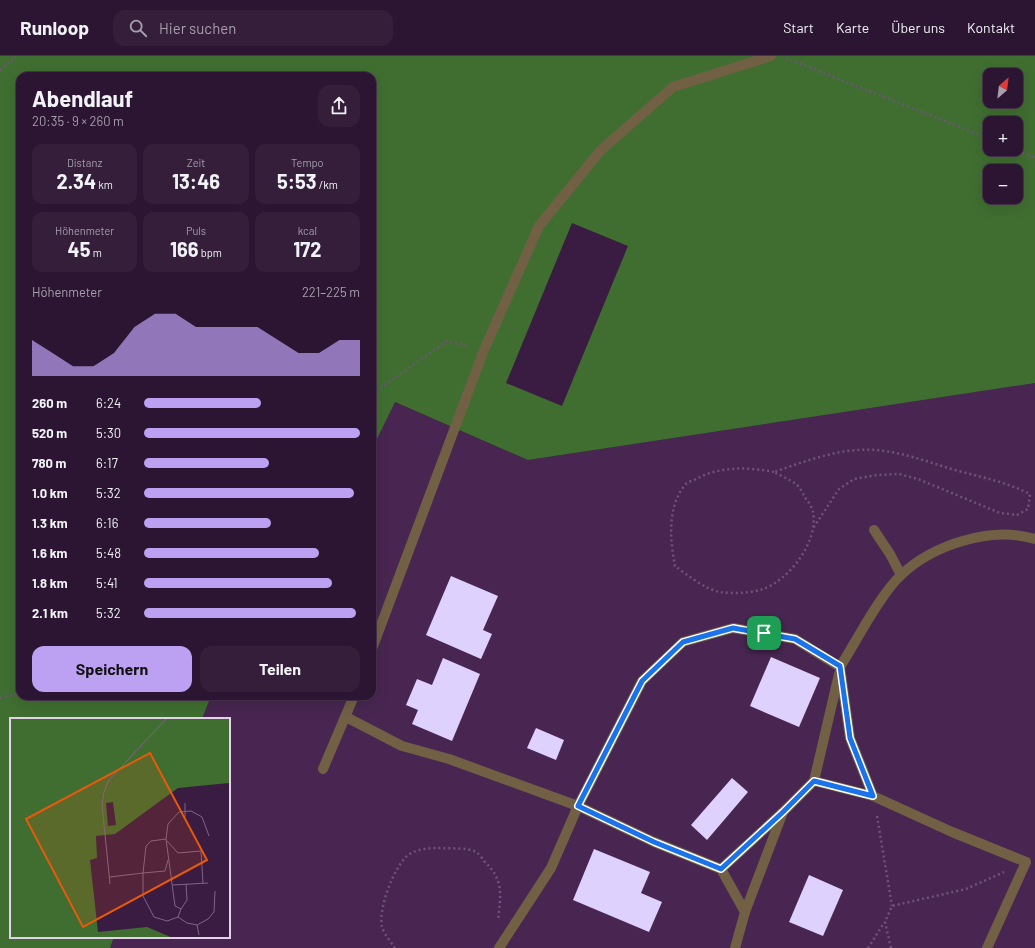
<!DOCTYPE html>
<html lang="de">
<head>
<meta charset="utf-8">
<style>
  :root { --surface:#2c1532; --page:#341e3a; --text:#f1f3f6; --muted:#a69fac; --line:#48344d; --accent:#bca0f2 }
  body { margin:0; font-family:Barlow,sans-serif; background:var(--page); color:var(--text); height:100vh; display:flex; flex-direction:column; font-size:15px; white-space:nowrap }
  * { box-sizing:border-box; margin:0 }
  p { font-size:13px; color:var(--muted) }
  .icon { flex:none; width:22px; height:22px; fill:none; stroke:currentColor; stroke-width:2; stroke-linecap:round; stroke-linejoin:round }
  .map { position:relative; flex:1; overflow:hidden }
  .panel { position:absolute; left:16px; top:16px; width:360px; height:628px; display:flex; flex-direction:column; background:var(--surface); border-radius:12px; box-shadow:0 4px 16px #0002,0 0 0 1px var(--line) }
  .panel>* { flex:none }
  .needle { width:26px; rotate:28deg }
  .buttons { position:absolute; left:983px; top:12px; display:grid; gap:8px }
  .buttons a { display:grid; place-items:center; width:40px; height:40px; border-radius:8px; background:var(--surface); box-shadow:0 4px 16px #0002,0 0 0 1px var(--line); font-size:20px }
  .pin { position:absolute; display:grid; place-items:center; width:34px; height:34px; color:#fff; margin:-17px; border-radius:8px; box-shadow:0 2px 6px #0006 }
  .round { display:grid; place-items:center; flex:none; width:42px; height:42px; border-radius:12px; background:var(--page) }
  .overview { display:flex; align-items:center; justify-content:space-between; height:68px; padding:0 16px }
  h1 { font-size:22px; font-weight:700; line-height:30px }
  .figures { display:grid; grid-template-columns:repeat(3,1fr); gap:6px; height:68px; padding:4px 16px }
  .figures div { display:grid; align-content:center; border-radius:10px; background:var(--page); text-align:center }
  .figures b { font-size:20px; font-weight:700 }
  .figures small { font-size:11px; font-weight:400 }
  .figures p { font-size:11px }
  .chart { height:112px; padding:8px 16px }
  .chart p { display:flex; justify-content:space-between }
  .chart svg { width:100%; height:72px; margin-top:4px; fill:var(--accent); opacity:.7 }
  .cta { display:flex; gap:8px; margin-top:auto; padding:8px 16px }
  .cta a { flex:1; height:46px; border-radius:12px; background:var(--accent); color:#111; font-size:16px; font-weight:700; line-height:46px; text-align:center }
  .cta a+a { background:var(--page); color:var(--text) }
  ul { padding:0 16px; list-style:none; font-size:13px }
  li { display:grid; grid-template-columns:64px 48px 1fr; align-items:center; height:30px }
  li i { height:10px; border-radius:5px; background:var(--accent) }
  header { display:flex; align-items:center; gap:24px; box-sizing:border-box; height:56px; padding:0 20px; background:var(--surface); border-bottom:1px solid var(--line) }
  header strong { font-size:19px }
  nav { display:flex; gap:22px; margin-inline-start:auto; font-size:14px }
  .search { width:280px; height:36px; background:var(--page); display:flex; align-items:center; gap:10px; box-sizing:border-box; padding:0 14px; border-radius:12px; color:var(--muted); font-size:15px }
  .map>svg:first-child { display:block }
</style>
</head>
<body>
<header>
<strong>Runloop</strong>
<div class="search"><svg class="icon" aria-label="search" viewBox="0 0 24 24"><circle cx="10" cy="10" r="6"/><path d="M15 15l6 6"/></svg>Hier suchen</div>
<nav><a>Start</a><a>Karte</a><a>Über uns</a><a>Kontakt</a></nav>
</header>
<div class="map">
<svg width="1035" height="892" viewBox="0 0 1035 892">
  <rect width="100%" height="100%" fill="#3a1c42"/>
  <polygon fill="#482651" points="1035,327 1035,892 110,892 114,881 229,881 229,663 202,663 211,640 372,640 372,393 394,346 528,404"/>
  <path fill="#406e31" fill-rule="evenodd" d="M0,0H1035V327L528,404L395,346L372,393V20H20V640H211L202,663H11V881H114L110,892H0ZM990,19H1016V45H990ZM990,67H1016V93H990ZM990,115H1016V141H990ZM572,167L628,190L562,350L506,327Z"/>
  <g fill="#dfd1fe">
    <polygon points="451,520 498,540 483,574 492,578 481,603 426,579"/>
    <polygon points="771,601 820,622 799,671 750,650"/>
    <polygon points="443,602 480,618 452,685 412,668 418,654 406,649 417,623 432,629"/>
    <polygon points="536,672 564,684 556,704 527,692"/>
    <polygon points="732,722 748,736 707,784 691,769"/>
    <polygon points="594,793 650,816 641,837 662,846 649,876 573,844"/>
    <polygon points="809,819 843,834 823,880 789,866"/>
  </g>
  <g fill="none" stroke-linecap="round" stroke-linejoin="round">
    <g stroke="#6e5476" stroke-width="2.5" stroke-dasharray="2 3" stroke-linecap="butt">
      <polyline points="786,2 990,83"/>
      <polyline points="0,14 16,0"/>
      <polyline points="1013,93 1035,102"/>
      <polyline points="372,338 447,285 469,290"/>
      <path d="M774,416C748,411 720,410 696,423C692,425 687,426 685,429C667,451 670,484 675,510C686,518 706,534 720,536C732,538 748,537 760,534C788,526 819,486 813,456C812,452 809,446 806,443C803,438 800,431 796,428C789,423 781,420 774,416C809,404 847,389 884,395C908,398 931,407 955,414C981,421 1006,426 1030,438L1028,453L1017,459L1000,457L918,423L899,418L877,419L854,423L839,433L812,474"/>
      <polyline points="0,642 20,637"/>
      <polyline points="877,760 892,850"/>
      <path d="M395,892C391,886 384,878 382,871C378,853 393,813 407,800C417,792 430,792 442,792C452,793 467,791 476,796C479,798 482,802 484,805C504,824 501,838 498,864"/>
      <polyline points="868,892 884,867"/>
      <polyline points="891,892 885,866 892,850 966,833 1004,816"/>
    </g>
    <g stroke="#726045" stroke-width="10">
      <polyline points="874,474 890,498 901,519"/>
      <polyline points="372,593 484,294 539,170 601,94 673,31 771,0"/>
      <polyline points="840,611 850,682 873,740 952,776 1026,806 987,892"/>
      <path d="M346,661L402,690L449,703L578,750L642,625L683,586L733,572L795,583L840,611C857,584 880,539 901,519C934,488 992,470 1035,483"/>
      <polyline points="323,713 354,640"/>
      <polyline points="814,725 873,740"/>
      <polyline points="721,813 745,856"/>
      <polyline points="499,892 551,812 578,750 654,786 721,813 783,756"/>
      <polyline points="735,892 745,856 783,756 814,725 839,618"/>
    </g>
  </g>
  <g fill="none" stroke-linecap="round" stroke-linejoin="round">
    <defs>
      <polygon id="route" points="733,572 795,583 840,610 850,682 873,740 814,725 783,756 721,813 654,786 578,750 642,625 683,586"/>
    </defs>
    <use href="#route" stroke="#fff" stroke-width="8"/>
    <use href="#route" stroke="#1a73e8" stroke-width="5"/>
  </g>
  <g transform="translate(10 662)">
    <rect width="220" height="220" fill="#3a1c42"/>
    <path d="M0,0H220V69L219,65L168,70L105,116L86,118L87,140L80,142L88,214L137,209L163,220H0ZM103,84L106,107L98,108L96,85Z" fill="#406e31" fill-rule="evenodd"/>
    <path fill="none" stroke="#7e6585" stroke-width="1" d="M175,85V99M156,121L165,188L171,191L168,199L157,203L144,199L133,178V155L155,153L158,142M157,123L168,135L191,133L193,165M100,159L133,155L136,128L141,123L156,121L158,106L169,94L181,93L192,99L199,118M100,166L92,87L94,74L99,62L157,0M163,167L198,165M171,191L177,182L176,166M168,199L177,205L187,207M189,217L187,207L198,201L204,194L205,173"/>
    <path fill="#e8590c" fill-opacity="0.15" stroke="#e8590c" stroke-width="2" d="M140,35L197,142L73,209L16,101Z"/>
    <rect width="220" height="220" fill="none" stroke="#e4d2ea" stroke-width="2"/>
  </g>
</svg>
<div class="buttons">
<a><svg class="needle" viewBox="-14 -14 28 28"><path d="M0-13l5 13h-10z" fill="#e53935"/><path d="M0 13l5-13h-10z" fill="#a69fac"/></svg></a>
<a>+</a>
<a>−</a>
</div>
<div class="pin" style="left:764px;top:577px;background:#1e9e55"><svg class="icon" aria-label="arrive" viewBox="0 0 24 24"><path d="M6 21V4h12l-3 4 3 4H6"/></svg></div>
<section class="panel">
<div class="overview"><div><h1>Abendlauf</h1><p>20:35 · 9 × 260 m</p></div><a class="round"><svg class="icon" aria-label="share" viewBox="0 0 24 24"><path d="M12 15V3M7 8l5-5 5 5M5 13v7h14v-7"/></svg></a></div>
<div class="figures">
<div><p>Distanz</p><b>2.34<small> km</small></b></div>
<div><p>Zeit</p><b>13:46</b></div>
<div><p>Tempo</p><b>5:53<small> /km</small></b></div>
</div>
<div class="figures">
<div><p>Höhenmeter</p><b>45<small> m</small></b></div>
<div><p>Puls</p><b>166<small> bpm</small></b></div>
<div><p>kcal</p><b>172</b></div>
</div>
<div class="chart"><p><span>Höhenmeter</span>221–225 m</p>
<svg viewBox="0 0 160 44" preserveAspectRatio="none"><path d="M0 44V22L10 30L20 38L30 38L40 30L50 14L60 6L70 6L80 14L90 14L100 14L110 14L120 22L130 30L140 30L150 22L160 22V44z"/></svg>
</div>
<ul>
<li><b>260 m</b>6:24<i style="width:54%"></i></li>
<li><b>520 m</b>5:30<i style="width:100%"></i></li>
<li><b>780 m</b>6:17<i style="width:58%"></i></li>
<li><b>1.0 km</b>5:32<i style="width:97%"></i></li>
<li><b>1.3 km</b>6:16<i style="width:59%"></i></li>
<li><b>1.6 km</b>5:48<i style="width:81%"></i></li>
<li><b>1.8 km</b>5:41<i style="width:87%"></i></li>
<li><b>2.1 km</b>5:32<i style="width:98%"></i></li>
</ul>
<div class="cta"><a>Speichern</a><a>Teilen</a></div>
</section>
</div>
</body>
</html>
